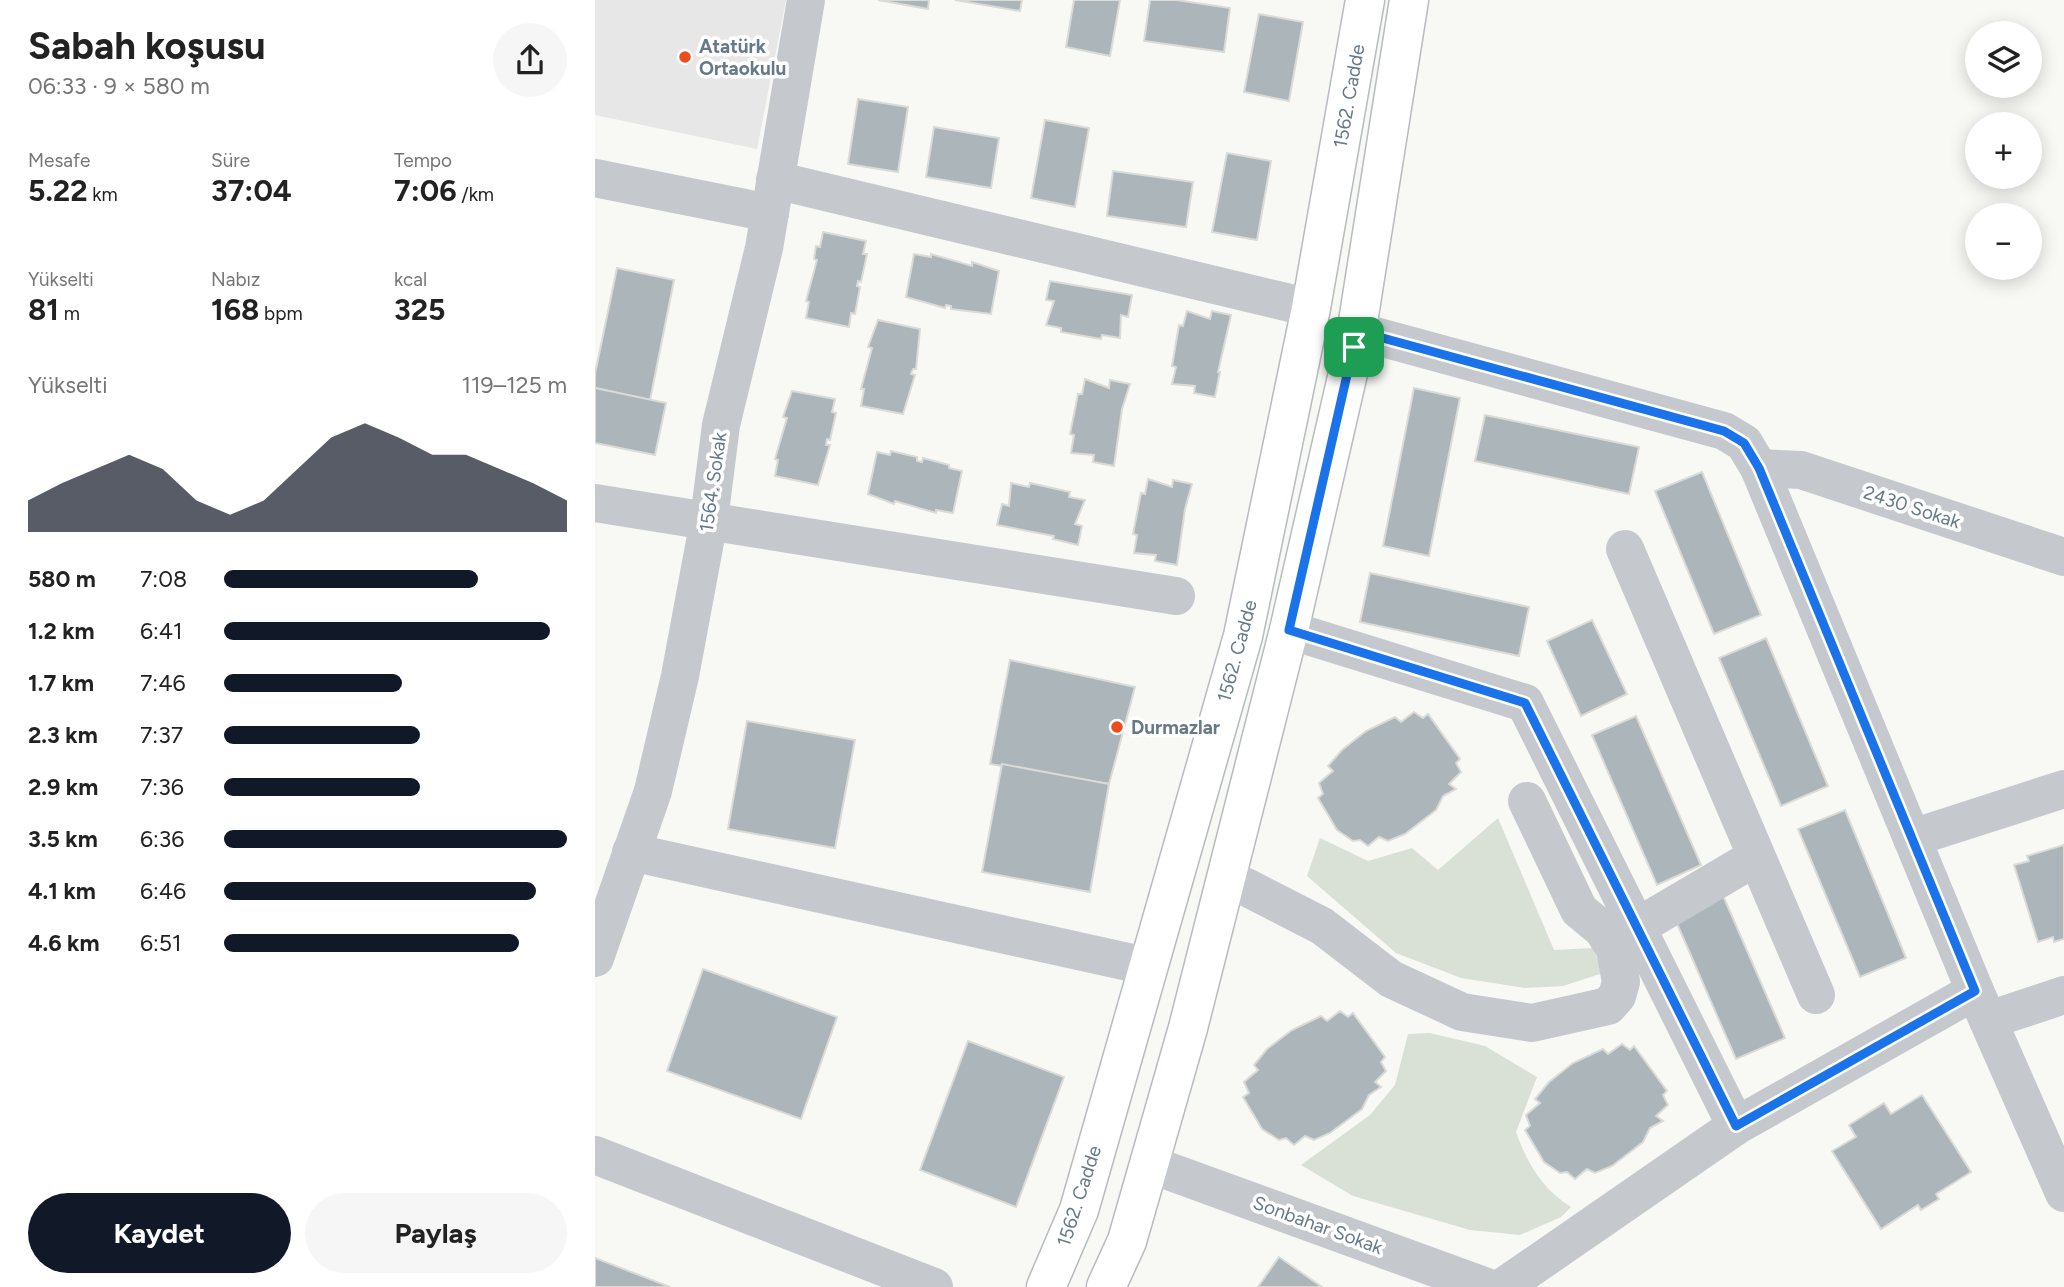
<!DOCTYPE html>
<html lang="tr">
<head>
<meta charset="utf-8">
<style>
  :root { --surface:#fff; --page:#f6f6f6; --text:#222; --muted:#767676; --accent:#111827 }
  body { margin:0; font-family:Figtree,sans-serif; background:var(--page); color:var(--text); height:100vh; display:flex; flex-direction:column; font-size:26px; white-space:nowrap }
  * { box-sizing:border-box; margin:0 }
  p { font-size:23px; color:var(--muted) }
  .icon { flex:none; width:38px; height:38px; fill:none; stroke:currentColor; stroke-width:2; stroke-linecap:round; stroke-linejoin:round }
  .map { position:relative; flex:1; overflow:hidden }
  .details { display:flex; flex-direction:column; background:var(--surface); width:595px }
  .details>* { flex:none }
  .tools { position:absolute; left:1370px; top:21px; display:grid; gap:14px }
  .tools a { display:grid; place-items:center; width:77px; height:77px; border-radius:50%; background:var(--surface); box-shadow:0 4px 18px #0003; font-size:35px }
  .pin { position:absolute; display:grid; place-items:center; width:60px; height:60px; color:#fff; margin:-30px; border-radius:14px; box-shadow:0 4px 10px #0006 }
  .round { display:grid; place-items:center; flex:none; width:74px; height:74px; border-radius:37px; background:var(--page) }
  .summary { display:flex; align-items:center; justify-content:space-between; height:119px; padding:0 28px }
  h1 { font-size:38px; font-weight:700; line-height:52px }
  .stats { display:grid; grid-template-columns:repeat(3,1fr); gap:10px; height:119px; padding:7px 28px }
  .stats div { display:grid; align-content:center }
  .stats b { font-size:30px; font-weight:700 }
  .stats small { font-size:19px; font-weight:400 }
  .stats p { font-size:19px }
  .chart { height:196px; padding:14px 28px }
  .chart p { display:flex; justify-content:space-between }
  .chart svg { width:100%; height:126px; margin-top:7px; fill:var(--accent); opacity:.7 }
  .action { display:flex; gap:14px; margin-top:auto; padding:14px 28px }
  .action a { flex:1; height:80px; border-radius:42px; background:var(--accent); color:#fff; font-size:28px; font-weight:700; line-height:80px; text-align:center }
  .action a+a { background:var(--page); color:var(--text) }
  ul { padding:0 28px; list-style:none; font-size:23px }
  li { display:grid; grid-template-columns:112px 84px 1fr; align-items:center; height:52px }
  li i { height:18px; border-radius:9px; background:var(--accent) }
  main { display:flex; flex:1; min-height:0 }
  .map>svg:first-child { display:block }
</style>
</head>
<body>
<main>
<section class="details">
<div class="summary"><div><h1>Sabah koşusu</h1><p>06:33 · 9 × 580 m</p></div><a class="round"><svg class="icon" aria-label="share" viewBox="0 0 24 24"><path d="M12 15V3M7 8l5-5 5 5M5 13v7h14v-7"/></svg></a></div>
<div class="stats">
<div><p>Mesafe</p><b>5.22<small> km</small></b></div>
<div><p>Süre</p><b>37:04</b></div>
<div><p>Tempo</p><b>7:06<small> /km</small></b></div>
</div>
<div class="stats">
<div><p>Yükselti</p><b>81<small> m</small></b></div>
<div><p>Nabız</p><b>168<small> bpm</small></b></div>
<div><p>kcal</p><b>325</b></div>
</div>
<div class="chart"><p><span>Yükselti</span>119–125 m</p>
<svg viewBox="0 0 160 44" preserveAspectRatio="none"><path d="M0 44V33L10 27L20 22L30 17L40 22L50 33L60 38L70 33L80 22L90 11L100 6L110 11L120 17L130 17L140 22L150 27L160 33V44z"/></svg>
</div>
<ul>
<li><b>580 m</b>7:08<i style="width:74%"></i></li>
<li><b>1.2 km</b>6:41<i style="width:95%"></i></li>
<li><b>1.7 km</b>7:46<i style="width:52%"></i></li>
<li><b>2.3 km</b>7:37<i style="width:57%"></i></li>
<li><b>2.9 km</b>7:36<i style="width:57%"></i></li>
<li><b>3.5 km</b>6:36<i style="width:100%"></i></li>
<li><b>4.1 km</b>6:46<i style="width:91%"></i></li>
<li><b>4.6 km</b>6:51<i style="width:86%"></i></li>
</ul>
<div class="action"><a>Kaydet</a><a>Paylaş</a></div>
</section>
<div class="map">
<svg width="1469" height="1287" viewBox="0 0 1469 1287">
  <rect width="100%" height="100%" fill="#f8f8f5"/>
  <polygon fill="#e6e7e6" points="0,0 191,0 162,149 0,115"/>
  <g fill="#d9e0d6">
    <polygon points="903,818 959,950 998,948 1008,973 968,986 930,988 866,978 801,953 712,876 725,838 773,861 817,848 843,870"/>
    <path d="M835,1033L890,1046L942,1077L921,1132C932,1163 947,1189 976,1207L966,1217L925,1235L875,1230L758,1196L706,1165L775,1115L800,1085L813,1034Z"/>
  </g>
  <g fill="#acb5ba" stroke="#dadad7" stroke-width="2">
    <polygon points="283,0 334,0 333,9"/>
    <polygon points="360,0 427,0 425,11"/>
    <polygon points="479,0 525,0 515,56 471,47"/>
    <polygon points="555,0 581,0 635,8 629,52 549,41"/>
    <polygon points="664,14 708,22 694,101 649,92"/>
    <polygon points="263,99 313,107 303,172 253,164"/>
    <polygon points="450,120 494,128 480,207 436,198"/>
    <polygon points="339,127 404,138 396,188 331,177"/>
    <polygon points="632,153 676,161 662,240 617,232"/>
    <polygon points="518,171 598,182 591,227 512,216"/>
    <polygon points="228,232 271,241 268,254 272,254 266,282 263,281 262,286 265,287 260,314 256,313 254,327 211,318 214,302 211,301 222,260 219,259 221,246 225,247"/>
    <polygon points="319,254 336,257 336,254 377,266 377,262 404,271 396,314 356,309 356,306 351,305 350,308 311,297"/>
    <polygon points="22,268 79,280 55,400 0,388 0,374"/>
    <polygon points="455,281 537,295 533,317 526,315 525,338 507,335 506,339 466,332 466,328 451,325 459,301 451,300"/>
    <polygon points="592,311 615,319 617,311 636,315 623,372 625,372 620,397 599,393 600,386 577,384 581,367 577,366 584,325 588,326"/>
    <polygon points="283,320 325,329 321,369 318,369 316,374 320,375 308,414 266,406 269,389 266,389 277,348 273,347"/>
    <polygon points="490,379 514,388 515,380 535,384 527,409 519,466 498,462 499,455 476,453 479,435 475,434 483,394 487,394"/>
    <polygon points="0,388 71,403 60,455 0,443"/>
    <polygon points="819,388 865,398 834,556 788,546"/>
    <polygon points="197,391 240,399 237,412 241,413 235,440 232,439 231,445 235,445 223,485 180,476 183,460 180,459 192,418 188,417"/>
    <polygon points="890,415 1044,447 1034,494 880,461"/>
    <polygon points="296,451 322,457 322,461 327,462 328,458 354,465 354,468 367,471 358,513 341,510 341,513 300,501 299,504 273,494 282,452 295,455"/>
    <polygon points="1107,472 1166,615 1119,634 1060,491"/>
    <polygon points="553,479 577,487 578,480 597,484 590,509 582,565 560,561 561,555 539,553 542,535 538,534 546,493 550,494"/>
    <polygon points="416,483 434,487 435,483 475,492 474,497 490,500 480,524 487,526 483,545 458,539 459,536 402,525 407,504 414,506"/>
    <polygon points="775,573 934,607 924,656 765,622"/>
    <polygon points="997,620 1032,694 986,716 952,641"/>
    <polygon points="1171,638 1233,786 1186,806 1124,658"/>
    <polygon points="415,660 540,687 514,784 395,764"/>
    <polygon points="819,712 828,718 833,714 865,759 861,763 866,772 854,784 861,789 848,796 841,810 810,834 793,841 784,837 773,846 765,840 758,841 742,830 723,798 728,794 724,783 738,771 733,766 747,750 771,731 800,717 806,722"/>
    <polygon points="1041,716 1106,865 1062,885 997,735"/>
    <polygon points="152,721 260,740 240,848 133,829"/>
    <polygon points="407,764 514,784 495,892 387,872"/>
    <polygon points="1250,810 1311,958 1265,977 1203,829"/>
    <polygon points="1469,845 1469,939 1459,942 1458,937 1443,942 1419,865 1434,861 1432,856"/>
    <polygon points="1126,891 1190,1038 1141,1059 1077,912"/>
    <polygon points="108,969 242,1017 206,1119 72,1071"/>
    <polygon points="745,1011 753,1017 758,1013 790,1057 786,1062 791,1071 780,1082 786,1087 774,1095 767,1109 735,1133 719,1140 710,1136 699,1145 691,1138 684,1140 667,1129 648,1097 654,1093 649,1082 663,1070 659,1065 672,1049 697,1030 726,1016 732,1021"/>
    <polygon points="373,1041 469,1077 421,1207 325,1170"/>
    <polygon points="1027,1044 1035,1050 1039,1046 1072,1091 1068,1095 1073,1105 1061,1116 1068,1121 1055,1128 1048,1142 1017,1166 1000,1173 992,1169 980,1179 972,1172 965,1173 949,1162 930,1130 935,1126 931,1115 945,1103 940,1099 954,1082 978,1063 1008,1049 1013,1054"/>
    <polygon points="1327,1095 1376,1172 1341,1194 1344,1199 1326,1210 1323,1205 1286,1229 1237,1151 1261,1137 1254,1125 1289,1103 1296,1114"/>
    <polygon points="684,1257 727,1287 663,1287"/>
    <polygon points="0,1258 75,1287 0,1287"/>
  </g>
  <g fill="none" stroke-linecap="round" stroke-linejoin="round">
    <defs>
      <g id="major">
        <polyline points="451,1287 484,1210 648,636 716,308 770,0"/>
        <polyline points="511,1287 532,1241 593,1028 694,630 759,347 814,0"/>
      </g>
    </defs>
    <use href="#major" stroke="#b6bbbf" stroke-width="41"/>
    <g stroke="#c5c9cd" stroke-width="38">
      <polyline points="0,178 175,213"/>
      <polyline points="180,180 716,308"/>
      <polyline points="762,331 1129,431 1149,443 1164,468 1380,991 1469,1193"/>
      <polyline points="1164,468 1206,470 1469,557"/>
      <polyline points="0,503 581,596"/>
      <polyline points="1030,549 1221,995"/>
      <polyline points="694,630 930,703 1141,1126"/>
      <polyline points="1317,838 1469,789"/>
      <polyline points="36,852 551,966"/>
      <polyline points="631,880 651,887 727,926 796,979 867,1012 937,1023 1013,1006 1022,996 1026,982 1020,949 1008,930 984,910 932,801"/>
      <polyline points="1042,927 1161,857"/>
      <polyline points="0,958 58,791 85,676 114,520 126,425 169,248 211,0"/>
      <polyline points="1394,1020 1469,995"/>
      <polyline points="0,1155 339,1287"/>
      <polyline points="554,1164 892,1287"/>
      <polyline points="908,1287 1141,1126 1380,991"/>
    </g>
    <use href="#major" stroke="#fff" stroke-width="38"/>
  </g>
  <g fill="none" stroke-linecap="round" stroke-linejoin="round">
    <defs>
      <polygon id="route" points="762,331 1129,431 1149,443 1164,468 1380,991 1141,1126 930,703 694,630"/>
    </defs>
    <use href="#route" stroke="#fff" stroke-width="14"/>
    <use href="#route" stroke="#1a73e8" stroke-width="9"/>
  </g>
  <g fill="#ee4c1f" stroke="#fff" stroke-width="2.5">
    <circle cx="90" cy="57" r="7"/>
    <circle cx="522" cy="727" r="7"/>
  </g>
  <g text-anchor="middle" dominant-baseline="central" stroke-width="7" stroke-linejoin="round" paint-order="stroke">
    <g font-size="19" font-weight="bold" fill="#657988" stroke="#fff" text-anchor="start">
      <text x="104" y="46">Atatürk<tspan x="104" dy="22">Ortaokulu</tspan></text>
      <text x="536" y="727">Durmazlar</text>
    </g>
    <g font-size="19" fill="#657988" stroke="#fff">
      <text transform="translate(754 96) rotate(-80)">1562. Cadde</text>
      <text transform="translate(118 482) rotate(-82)">1564. Sokak</text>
      <text transform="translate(1317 507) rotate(18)">2430 Sokak</text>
      <text transform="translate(642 651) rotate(-75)">1562. Cadde</text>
      <text transform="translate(484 1196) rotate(-72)">1562. Cadde</text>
      <text transform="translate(723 1225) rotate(20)">Sonbahar Sokak</text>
    </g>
  </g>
</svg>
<div class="tools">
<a><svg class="icon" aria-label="layers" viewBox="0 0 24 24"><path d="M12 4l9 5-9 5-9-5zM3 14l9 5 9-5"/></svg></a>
<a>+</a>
<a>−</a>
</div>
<div class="pin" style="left:759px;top:347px;background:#1e9e55"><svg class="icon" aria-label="arrive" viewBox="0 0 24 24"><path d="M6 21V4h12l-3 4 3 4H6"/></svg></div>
</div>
</main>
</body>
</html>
